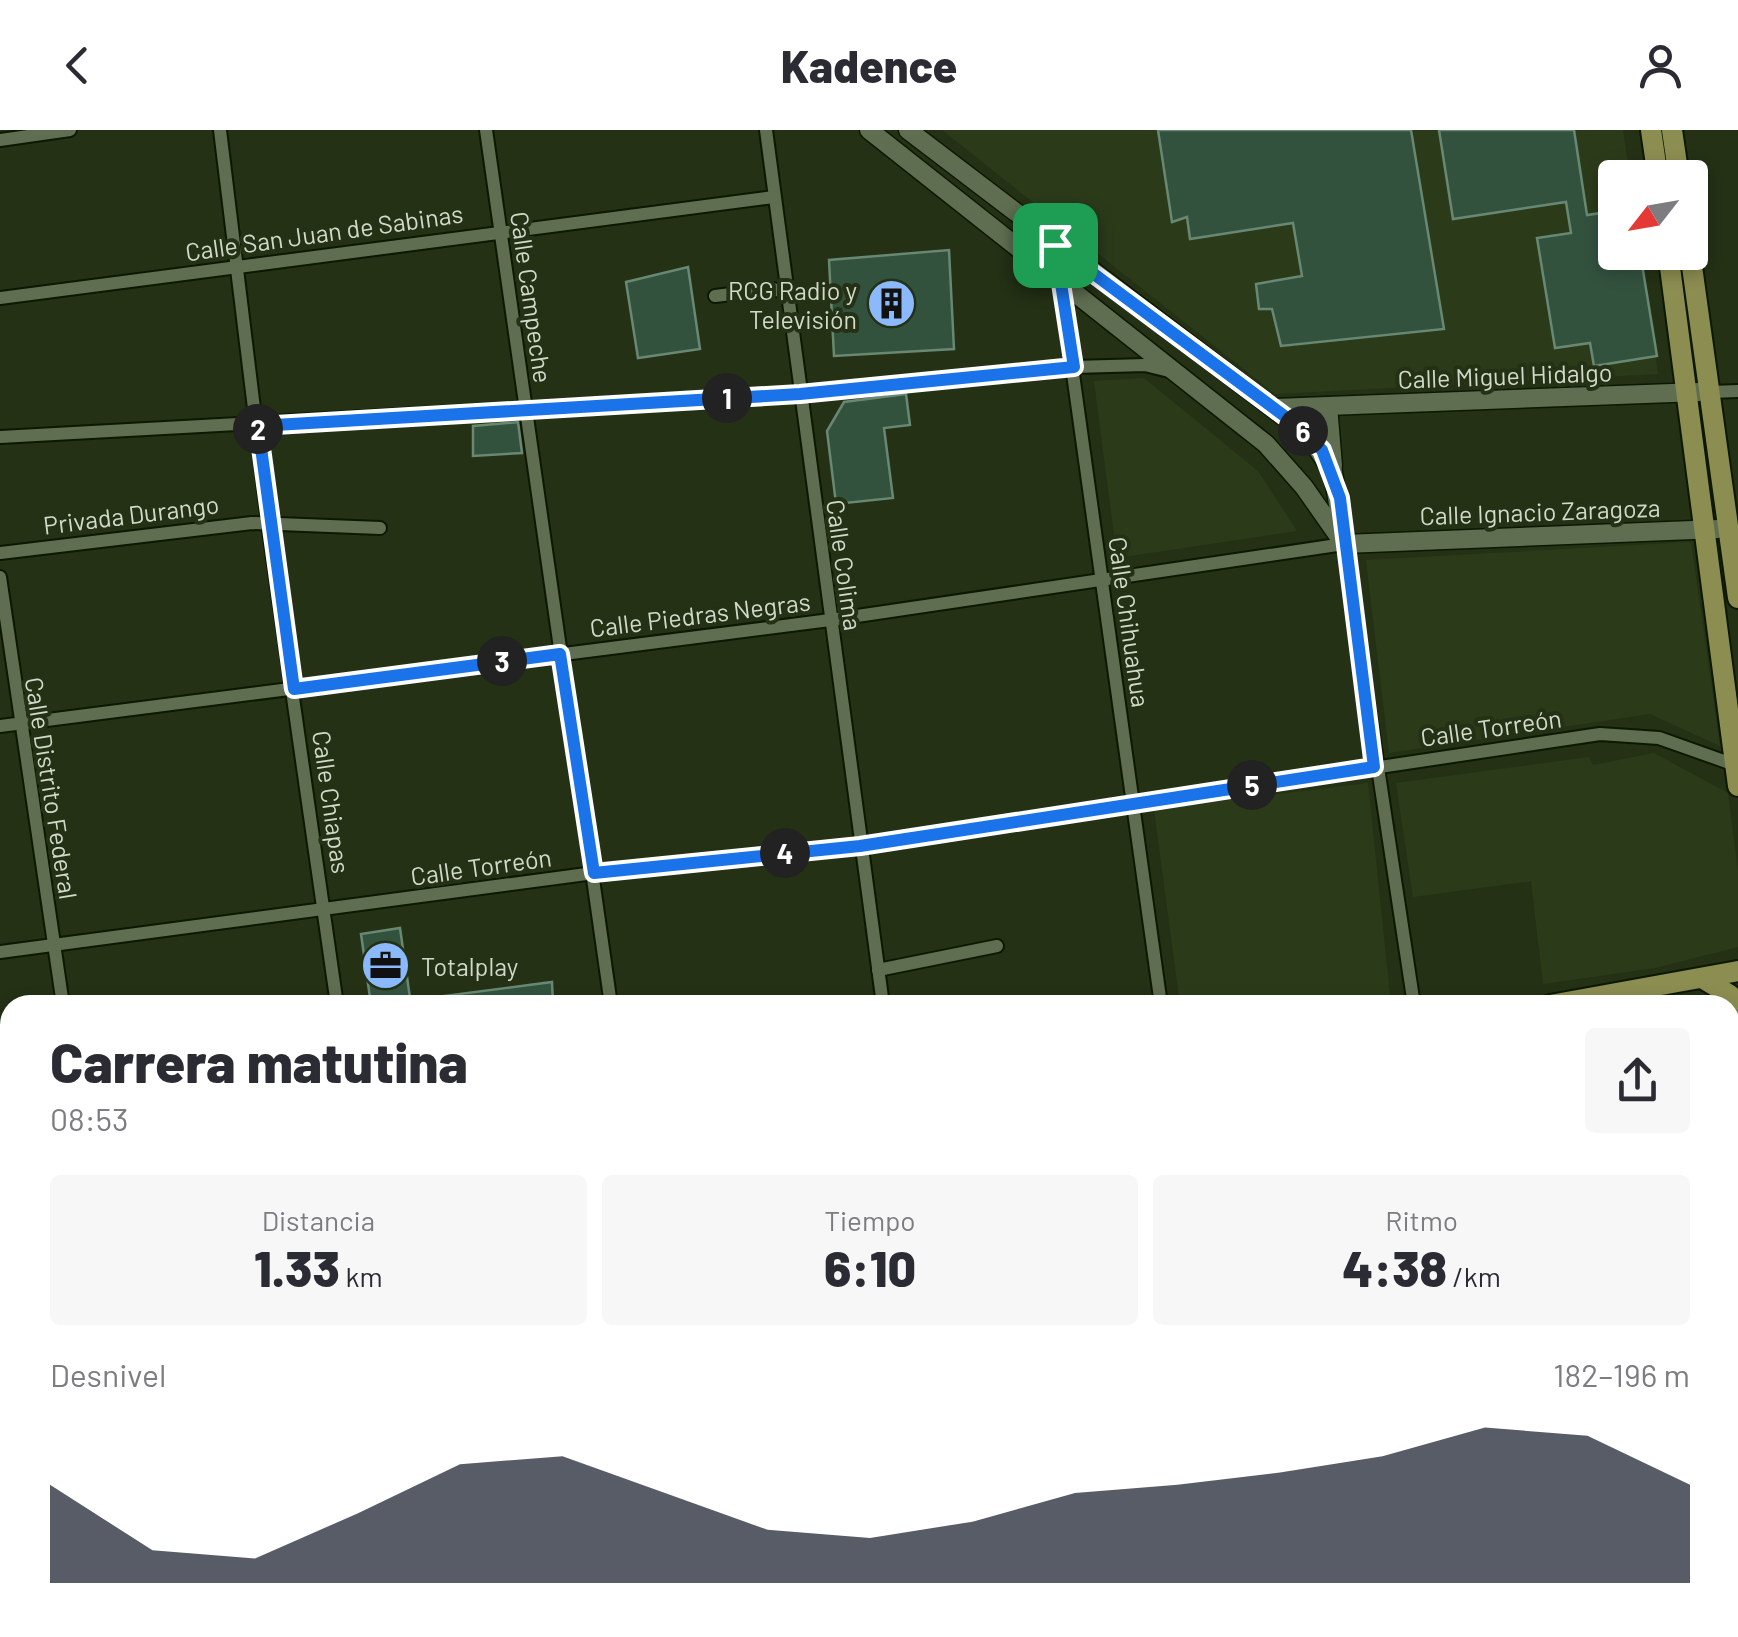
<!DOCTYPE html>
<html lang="es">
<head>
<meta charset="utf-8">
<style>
  :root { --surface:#fff; --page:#f7f7f7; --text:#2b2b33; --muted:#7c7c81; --accent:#111827 }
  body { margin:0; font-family:Barlow,sans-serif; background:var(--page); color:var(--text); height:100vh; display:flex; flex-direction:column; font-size:38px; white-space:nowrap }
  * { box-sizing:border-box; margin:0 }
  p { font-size:32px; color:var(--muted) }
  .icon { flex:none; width:55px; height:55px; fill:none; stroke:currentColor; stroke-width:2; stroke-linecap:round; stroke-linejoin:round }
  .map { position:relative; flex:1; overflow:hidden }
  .panel { position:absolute; left:0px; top:865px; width:1740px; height:642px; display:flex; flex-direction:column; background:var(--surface); border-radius:30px 30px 0 0; box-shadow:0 5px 15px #0003 }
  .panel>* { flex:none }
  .needle { width:65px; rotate:239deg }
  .buttons { position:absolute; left:1598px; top:30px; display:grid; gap:20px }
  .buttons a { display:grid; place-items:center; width:110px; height:110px; border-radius:10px; background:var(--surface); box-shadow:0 5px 15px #0003; font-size:50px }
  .pin { position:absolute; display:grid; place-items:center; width:85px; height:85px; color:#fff; margin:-42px; border-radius:20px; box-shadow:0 5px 15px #0006 }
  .km { position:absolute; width:50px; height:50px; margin:-25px; border-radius:50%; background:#222; color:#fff; font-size:28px; line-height:50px; text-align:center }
  .round { display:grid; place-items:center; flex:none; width:105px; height:105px; border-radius:10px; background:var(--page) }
  .headline { display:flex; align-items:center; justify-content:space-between; height:170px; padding:0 50px }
  h1 { font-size:55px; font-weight:800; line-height:75px }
  .metrics { display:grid; grid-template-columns:repeat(3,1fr); gap:15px; height:170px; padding:10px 50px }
  .metrics div { display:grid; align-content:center; border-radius:10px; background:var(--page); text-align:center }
  .metrics b { font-size:50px; font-weight:800 }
  .metrics small { font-size:28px; font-weight:400 }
  .metrics p { font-size:28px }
  .chart { height:280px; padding:20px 50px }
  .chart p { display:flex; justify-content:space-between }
  .chart svg { width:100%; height:180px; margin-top:10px; fill:var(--accent); opacity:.7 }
  header { display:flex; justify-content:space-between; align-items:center; height:130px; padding:0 50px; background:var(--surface); font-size:45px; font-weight:800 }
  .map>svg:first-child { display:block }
</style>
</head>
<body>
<header><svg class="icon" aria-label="back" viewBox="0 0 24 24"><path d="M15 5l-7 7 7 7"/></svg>Kadence<svg class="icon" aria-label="person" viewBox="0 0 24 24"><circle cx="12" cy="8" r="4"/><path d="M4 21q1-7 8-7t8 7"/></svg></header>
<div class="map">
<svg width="1738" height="1507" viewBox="0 0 1738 1507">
  <rect width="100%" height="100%" fill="#243115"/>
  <g fill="#2b3b1a">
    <polygon points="942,0 1623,0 1630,47 1615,48 1615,122 1641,123 1658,244 1275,264"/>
    <polygon points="1144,248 1258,341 1297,401 1117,428 1094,251"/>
    <polygon points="1691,412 1720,616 1650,584 1389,623 1366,430"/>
    <polygon points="1654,623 1728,663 1738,742 1738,817 1655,838 1543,854 1531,751 1413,767 1396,653 1589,627 1593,635"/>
    <polygon points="1368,653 1391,875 1180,875 1154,679"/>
    <polygon points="10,1426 10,1498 136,1498 137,1507 0,1507 0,1427"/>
  </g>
  <g fill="#33523e" stroke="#688873" stroke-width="2.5">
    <polygon points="1158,0 1411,0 1444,199 1281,216 1272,179 1259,179 1256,154 1302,146 1293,93 1190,109 1187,87 1172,92"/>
    <polygon points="1439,0 1574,0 1587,85 1615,81 1615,122 1640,122 1657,226 1594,236 1590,213 1555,218 1537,108 1571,103 1566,72 1453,89"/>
    <polygon points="949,120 954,219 834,226 829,130"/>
    <polygon points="688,137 700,219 638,228 626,152"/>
    <polygon points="906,264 910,295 884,298 893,368 836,374 827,301 844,272"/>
    <polygon points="518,292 522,323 473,326 473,296"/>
    <polygon points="400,798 411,875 371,875 361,804"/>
    <polygon points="552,852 553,875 436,875 436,867"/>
  </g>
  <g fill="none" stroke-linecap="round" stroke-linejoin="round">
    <defs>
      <g id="street">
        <polyline points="220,0 268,393 337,875"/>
        <polyline points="486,0 611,875"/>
        <polyline points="766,0 883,875"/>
        <polyline points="0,10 70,0"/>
        <polyline points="1055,115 1161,875"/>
        <polyline points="715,166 773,159 787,163"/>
        <polyline points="0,168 774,67"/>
        <polyline points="1710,262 1738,261"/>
        <polyline points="0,307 800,263 1074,237 1145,235 1169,241"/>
        <polyline points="0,423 252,393 380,398"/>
        <polyline points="0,447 63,875"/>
        <polyline points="0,596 830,490 1344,414 1414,875"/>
        <polyline points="0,822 594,743 860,715 1600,604 1659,608 1738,636"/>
        <polyline points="878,840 997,816"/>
        <polyline points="1730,1172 1738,1171"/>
        <polyline points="0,1411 10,1410"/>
        <polyline points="1730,1447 1738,1446"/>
        <polyline points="150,1498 151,1507"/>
        <polyline points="301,1498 302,1507"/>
        <polyline points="422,1498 423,1507"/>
        <polyline points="692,1498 693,1507"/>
        <polyline points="969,1498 970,1507"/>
        <polyline points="1247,1498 1248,1507"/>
        <polyline points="1517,1498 1518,1507"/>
        <polyline points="1304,1507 1364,1498"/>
      </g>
      <g id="secondary">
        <polyline points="869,0 1266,314 1304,357 1344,414"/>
        <polyline points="908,0 1308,305 1333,342 1344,413"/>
        <polyline points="1328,276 1333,336"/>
        <polyline points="1275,278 1699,262"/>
        <polyline points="1344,414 1718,399"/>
      </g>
      <g id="primary">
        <polyline points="1651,0 1658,48"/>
        <polyline points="1672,0 1679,48"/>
        <polyline points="1668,122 1738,656"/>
        <polyline points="1690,122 1738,468"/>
        <polyline points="1702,848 1730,865 1738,876"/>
        <polyline points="1550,875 1738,841"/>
        <polyline points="1730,906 1738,895"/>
        <polyline points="1730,1060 1738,1130"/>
        <polyline points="0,1103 10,1101"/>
        <polyline points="0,1137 10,1135"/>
      </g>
    </defs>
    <use href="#street" stroke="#0d1801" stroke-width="16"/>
    <use href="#secondary" stroke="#0d1801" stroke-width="21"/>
    <use href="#primary" stroke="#0d1801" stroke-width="24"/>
    <use href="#street" stroke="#5f6e50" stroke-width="12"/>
    <use href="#secondary" stroke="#5f6e50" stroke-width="18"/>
    <use href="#primary" stroke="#8b8d51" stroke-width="20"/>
  </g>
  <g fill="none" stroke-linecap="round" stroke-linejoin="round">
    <defs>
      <polygon id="route" points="1055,115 1295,294 1322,320 1340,368 1374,637 860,716 594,743 560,524 294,559 258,296 800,264 1074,237"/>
    </defs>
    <use href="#route" stroke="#fff" stroke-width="20"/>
    <use href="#route" stroke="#1a73e8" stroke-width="12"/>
  </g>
  <defs>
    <symbol id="building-disc" viewBox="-11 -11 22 22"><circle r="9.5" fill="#8bbafc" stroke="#243115"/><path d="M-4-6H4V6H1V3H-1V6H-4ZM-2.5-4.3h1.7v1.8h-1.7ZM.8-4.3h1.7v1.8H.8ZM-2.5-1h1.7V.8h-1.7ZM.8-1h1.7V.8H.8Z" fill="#111"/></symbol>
    <symbol id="office-disc" viewBox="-11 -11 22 22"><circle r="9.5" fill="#8bbafc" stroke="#243115"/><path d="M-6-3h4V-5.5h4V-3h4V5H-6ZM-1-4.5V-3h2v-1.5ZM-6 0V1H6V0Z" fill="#111"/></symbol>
  </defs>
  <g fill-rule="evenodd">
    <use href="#building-disc" x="864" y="146" width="55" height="55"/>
    <use href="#office-disc" x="358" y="808" width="55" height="55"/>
  </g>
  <g text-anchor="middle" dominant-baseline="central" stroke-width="8" stroke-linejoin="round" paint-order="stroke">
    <g font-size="25" fill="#d1daca" stroke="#243115">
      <text transform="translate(324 102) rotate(-8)">Calle San Juan de Sabinas</text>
      <text transform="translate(532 167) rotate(82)">Calle Campeche</text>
      <text transform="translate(1505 245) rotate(-2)">Calle Miguel Hidalgo</text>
      <text transform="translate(1540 381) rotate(-2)">Calle Ignacio Zaragoza</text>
      <text transform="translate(131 384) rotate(-7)">Privada Durango</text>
      <text transform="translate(845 435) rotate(82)">Calle Colima</text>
      <text transform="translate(700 484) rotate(-7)">Calle Piedras Negras</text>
      <text transform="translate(1130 492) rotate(82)">Calle Chihuahua</text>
      <text transform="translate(1491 597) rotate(-8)">Calle Torreón</text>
      <text transform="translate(52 658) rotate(81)">Calle Distrito Federal</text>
      <text transform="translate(332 672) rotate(82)">Calle Chiapas</text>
      <text transform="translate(481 736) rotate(-8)">Calle Torreón</text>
    </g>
    <g font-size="25" fill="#d1daca" stroke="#243115" text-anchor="end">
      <text x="857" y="160">RCG Radio y<tspan x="857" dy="29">Televisión</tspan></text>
      <text x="421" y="836" text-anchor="start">Totalplay</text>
    </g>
  </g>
</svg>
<div class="buttons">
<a><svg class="needle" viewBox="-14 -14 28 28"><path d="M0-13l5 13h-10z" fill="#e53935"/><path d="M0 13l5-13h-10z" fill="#7c7c81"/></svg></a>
</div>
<div class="pin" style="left:1055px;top:115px;background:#1e9e55"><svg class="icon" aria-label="arrive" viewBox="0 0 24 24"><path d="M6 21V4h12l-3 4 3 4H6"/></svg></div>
<b class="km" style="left:727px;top:268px">1</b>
<b class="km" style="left:258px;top:299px">2</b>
<b class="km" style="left:502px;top:531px">3</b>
<b class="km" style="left:785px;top:723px">4</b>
<b class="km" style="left:1252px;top:655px">5</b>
<b class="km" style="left:1303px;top:301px">6</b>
<section class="panel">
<div class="headline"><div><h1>Carrera matutina</h1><p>08:53</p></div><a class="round"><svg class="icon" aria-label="share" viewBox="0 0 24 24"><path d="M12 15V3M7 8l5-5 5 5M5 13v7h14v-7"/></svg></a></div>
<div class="metrics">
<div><p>Distancia</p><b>1.33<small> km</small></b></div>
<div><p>Tiempo</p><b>6:10</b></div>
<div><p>Ritmo</p><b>4:38<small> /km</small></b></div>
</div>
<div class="chart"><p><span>Desnivel</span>182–196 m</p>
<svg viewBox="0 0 160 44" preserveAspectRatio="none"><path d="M0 44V20L10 36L20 38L30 27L40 15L50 13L60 22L70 31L80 33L90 29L100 22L110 20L120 17L130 13L140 6L150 8L160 20V44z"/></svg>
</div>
</section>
</div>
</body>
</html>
